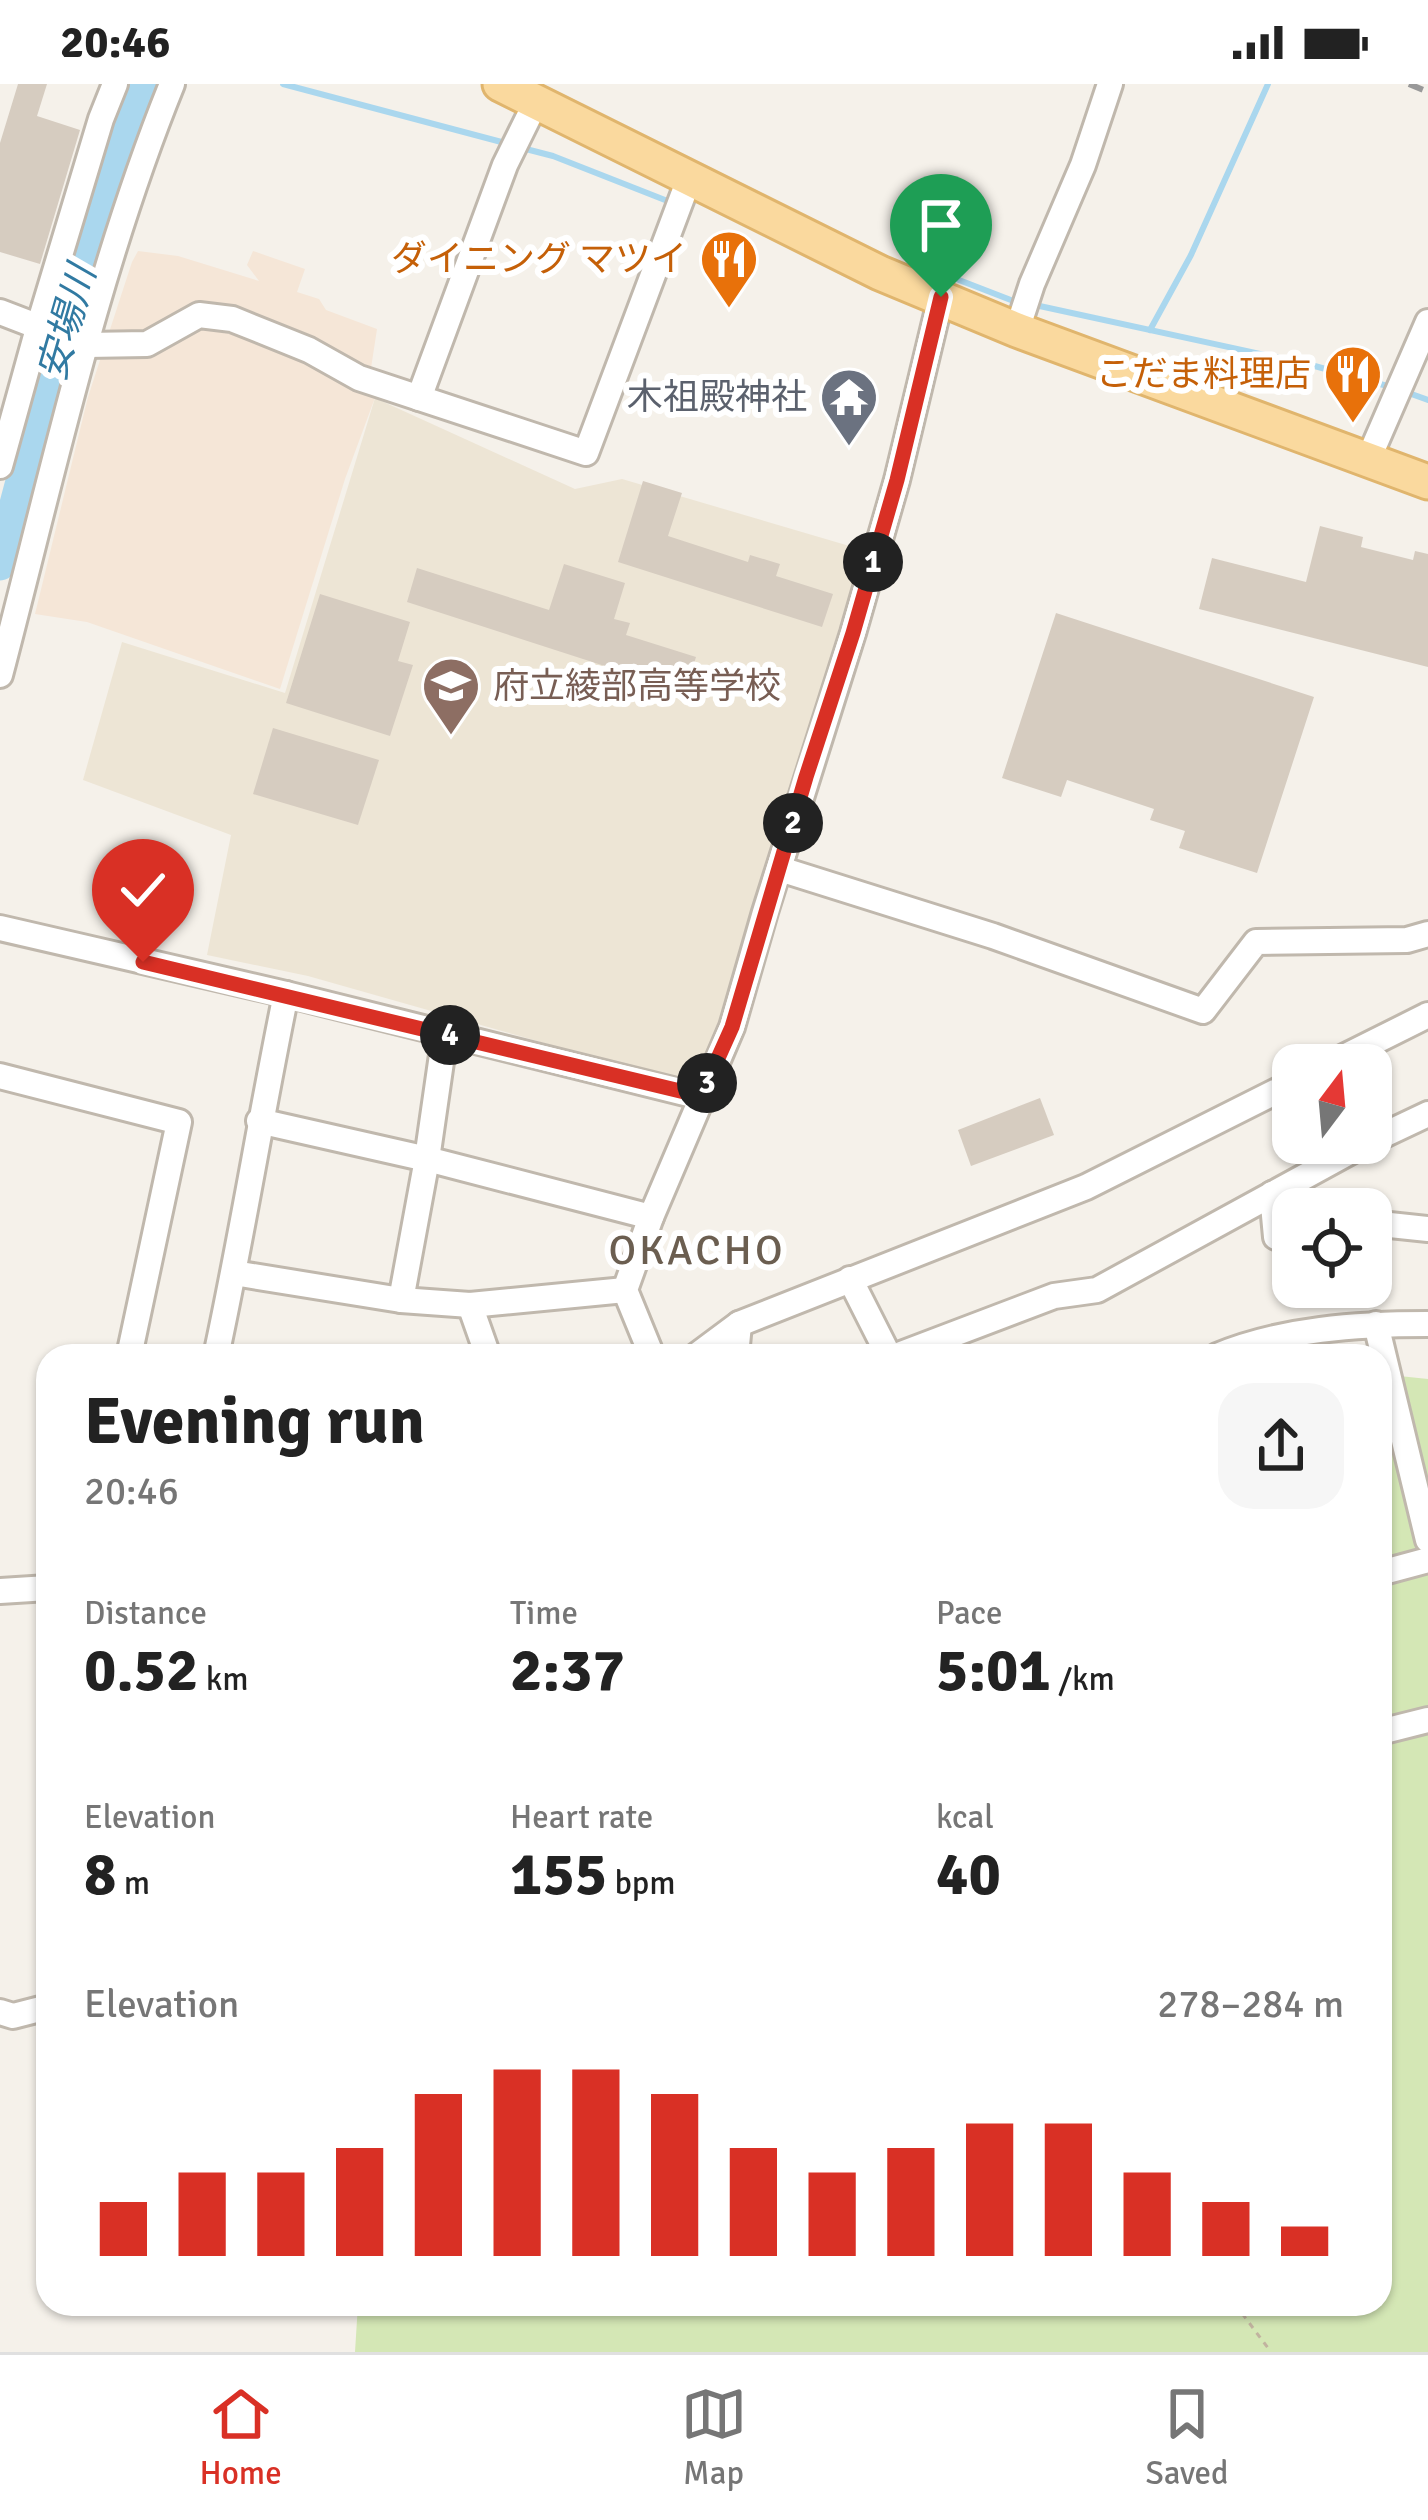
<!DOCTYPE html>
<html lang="en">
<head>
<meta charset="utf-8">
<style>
  :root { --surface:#fff; --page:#f6f6f6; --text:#222; --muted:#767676; --line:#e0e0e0; --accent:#d93025 }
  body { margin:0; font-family:Signika,"Noto Sans JP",sans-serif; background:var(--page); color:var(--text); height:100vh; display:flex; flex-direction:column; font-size:45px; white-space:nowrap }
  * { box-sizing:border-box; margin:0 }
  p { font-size:39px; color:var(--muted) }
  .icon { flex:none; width:66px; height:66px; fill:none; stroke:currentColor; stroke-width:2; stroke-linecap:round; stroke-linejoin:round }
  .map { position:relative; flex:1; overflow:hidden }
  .drawer { position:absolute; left:36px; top:1260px; width:1356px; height:972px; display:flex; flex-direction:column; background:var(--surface); border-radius:36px; box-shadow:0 3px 9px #0004 }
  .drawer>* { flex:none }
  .needle { width:78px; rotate:16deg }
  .buttons { position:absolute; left:1272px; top:960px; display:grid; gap:24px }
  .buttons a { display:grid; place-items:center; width:120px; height:120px; border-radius:24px; background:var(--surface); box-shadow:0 3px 9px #0004; font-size:60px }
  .pin { position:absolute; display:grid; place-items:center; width:102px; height:102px; color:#fff; margin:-123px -51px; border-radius:50% 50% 50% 0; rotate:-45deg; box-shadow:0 0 12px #0007 }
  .pin .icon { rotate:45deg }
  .km { position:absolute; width:60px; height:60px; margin:-30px; border-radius:50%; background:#222; color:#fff; font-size:33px; line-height:60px; text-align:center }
  .round { display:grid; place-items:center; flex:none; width:126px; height:126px; border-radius:36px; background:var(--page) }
  .headline { display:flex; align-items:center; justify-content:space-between; height:204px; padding:0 48px }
  h1 { font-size:66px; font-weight:700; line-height:90px }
  .metrics { display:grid; grid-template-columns:repeat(3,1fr); gap:18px; height:204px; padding:12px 48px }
  .metrics div { display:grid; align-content:center }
  .metrics b { font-size:60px; font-weight:700 }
  .metrics small { font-size:33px; font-weight:400 }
  .metrics p { font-size:33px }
  .chart { height:336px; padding:24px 48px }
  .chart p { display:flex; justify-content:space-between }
  .chart svg { width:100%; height:216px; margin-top:12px; stroke:var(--accent); stroke-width:6 }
  .status { display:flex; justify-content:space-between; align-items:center; height:84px; padding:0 60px; background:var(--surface); direction:ltr }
  .status svg { height:33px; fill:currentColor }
  .tab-bar { display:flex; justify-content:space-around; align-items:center; height:168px; border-top:3px solid var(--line); background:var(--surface); font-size:33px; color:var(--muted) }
  .tab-bar a { display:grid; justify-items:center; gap:6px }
  .tab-bar .active { color:var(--accent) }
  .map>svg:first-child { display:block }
</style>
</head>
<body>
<div class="status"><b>20:46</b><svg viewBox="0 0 49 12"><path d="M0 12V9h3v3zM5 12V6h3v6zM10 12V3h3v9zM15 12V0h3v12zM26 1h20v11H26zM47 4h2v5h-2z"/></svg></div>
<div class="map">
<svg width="1428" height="2268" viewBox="0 0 1428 2268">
  <rect width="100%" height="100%" fill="#f5f1ea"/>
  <polygon fill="#f5e6d7" points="138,167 178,172 259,197 247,181 253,167 305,185 297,208 319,215 326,226 377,245 371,284 383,292 345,395 280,605 87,538 35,530 88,313 132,178"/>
  <polygon fill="#ede5d5" points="375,314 575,405 622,395 863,466 699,1003 308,892 207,871 231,751 83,696 122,558 285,609"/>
  <polygon fill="#d4e7b5" points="1380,1290 1428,1295 1428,2268 355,2268 358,2220 1380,2220"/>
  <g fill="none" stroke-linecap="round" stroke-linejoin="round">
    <g stroke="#aad7ee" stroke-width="6">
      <polyline points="283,0 509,60"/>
      <polyline points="522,64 553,72 665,116"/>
      <polyline points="959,196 1016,218"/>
      <polyline points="1035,221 1311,281 1391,303"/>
      <polyline points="1150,246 1191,171 1268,0"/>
      <polyline points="1403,307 1428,316"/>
    </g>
    <polyline stroke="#aad7ee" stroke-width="33" points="0,480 67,229 142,0"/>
  </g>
  <g fill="#d6ccc0">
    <polygon points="18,0 47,0 37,32 80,46 40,180 0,168 0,59"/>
    <polygon points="643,397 682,409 668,452 748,478 750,471 780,480 776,492 833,510 822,543 618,478"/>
    <polygon points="1320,442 1363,453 1361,463 1413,476 1415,467 1428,470 1428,583 1199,525 1212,474 1306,498"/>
    <polygon points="564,480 625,499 614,535 630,539 626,551 696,573 685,608 407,518 417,484 549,526"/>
    <polygon points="320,510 410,538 398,577 413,581 390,652 286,619"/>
    <polygon points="1056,529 1314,613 1257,789 1179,764 1185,747 1150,736 1154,725 1067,696 1061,713 1002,694"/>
    <polygon points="273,644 379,676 358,741 253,710"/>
    <polygon points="1040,1014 1054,1051 971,1082 958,1046"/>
  </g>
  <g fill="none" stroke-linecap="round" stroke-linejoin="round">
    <defs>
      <g id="minor">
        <polyline points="0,228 86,261 147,260 199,231 232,235 309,266 359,294 586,369 689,95"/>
        <polyline points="1017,246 1032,200 1083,81 1110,0"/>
        <polyline points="419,314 505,81 536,18"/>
        <polyline points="1368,376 1428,238"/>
        <polyline points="0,382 39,241 101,35 115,0"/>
        <path d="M0,591C52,393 95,190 172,0"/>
        <polyline points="780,785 993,852 1203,927 1256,858 1407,856 1428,850"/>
        <polyline points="0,844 286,910 701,1013"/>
        <polyline points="1328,981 1428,931"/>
        <polyline points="0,992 179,1038 129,1272"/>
        <polyline points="259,1037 427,1075 651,1133"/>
        <polyline points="1371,1057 1428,1030"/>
        <polyline points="1272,1110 1276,1153 1293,1148"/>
        <polyline points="1371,1139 1428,1145"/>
        <polyline points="234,1189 401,1216 470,1221 625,1206"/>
        <polyline points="850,1195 889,1272"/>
        <polyline points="401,1216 427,1075 445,950"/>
        <polyline points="470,1221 488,1272"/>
        <polyline points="1376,1240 1428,1456"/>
        <path d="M216,1272C242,1152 261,1031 286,910"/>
        <polyline points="652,1272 625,1206 651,1133 732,943 765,828 853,549 897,396 941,213"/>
        <polyline points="696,1272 739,1240 1086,1103 1293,999"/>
        <polyline points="736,1272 739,1240"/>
        <polyline points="896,1272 1054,1212 1097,1206 1366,1059"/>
        <path d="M1217,1272C1282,1245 1358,1240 1428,1240"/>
        <polyline points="1380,1489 1428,1476"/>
        <polyline points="0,1507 48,1504"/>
        <polyline points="1380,1648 1428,1636"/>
        <polyline points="0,1928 13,1932 48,1923"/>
      </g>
      <polyline id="major" points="500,0 880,189 1017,246 1428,398"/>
    </defs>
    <use href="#minor" stroke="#c0b8ad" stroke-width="30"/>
    <use href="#major" stroke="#e0b56d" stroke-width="39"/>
    <polyline stroke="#c1b39f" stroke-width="3" stroke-dasharray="6 6" stroke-linecap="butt" points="1235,2220 1271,2268"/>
    <use href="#minor" stroke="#fff" stroke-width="24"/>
    <use href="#major" stroke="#fad99e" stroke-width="33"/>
    <polyline stroke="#999" stroke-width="6" stroke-dasharray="15 15" stroke-linecap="butt" points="1409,0 1428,8"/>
  </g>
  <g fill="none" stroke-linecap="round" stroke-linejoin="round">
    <defs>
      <polyline id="route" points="143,878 701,1012 732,943 806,693 853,549 897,396 941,213"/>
    </defs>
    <use href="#route" stroke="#fff" stroke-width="24"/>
    <use href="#route" stroke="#d93025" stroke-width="15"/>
  </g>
  <defs>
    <symbol id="restaurant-pin" viewBox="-11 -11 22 30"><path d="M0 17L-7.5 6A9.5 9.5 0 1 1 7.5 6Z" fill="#e8710a" stroke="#fff"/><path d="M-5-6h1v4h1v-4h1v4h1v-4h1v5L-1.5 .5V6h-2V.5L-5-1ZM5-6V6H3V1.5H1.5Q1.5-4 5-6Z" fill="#fff"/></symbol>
    <symbol id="temple-pin" viewBox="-11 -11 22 30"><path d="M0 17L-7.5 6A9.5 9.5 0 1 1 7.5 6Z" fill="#6b7280" stroke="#fff"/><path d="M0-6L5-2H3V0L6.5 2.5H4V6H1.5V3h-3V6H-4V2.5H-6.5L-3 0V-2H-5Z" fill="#fff"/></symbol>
    <symbol id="school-pin" viewBox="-11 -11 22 30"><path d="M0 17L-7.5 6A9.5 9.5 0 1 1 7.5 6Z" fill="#8d6e63" stroke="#fff"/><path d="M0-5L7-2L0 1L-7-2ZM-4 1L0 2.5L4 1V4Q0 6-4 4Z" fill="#fff"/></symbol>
  </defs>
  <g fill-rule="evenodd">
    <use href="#restaurant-pin" x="696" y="142" width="66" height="90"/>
    <use href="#restaurant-pin" x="1320" y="257" width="66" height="90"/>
    <use href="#temple-pin" x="816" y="280" width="66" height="90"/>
    <use href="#school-pin" x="418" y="569" width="66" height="90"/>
  </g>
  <g text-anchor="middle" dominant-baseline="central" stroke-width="12" stroke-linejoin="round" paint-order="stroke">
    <g font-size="36" fill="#c56008" stroke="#fff" text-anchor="end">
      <text x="687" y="175">ダイニング マツイ</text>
      <text x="1311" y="290">こだま料理店</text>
    </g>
    <g font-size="36" fill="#5b616d" stroke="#fff" text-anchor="end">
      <text x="807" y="313">木祖殿神社</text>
    </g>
    <g font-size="36" fill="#785e54" stroke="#fff" text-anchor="start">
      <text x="493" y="602">府立綾部高等学校</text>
    </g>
    <g font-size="39" font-style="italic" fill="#317aa2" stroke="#fff">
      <text transform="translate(67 239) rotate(-74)">安場川</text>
    </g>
    <g font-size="42" letter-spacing="3" fill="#6b5e50" stroke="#fff">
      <text x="697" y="1166">OKACHO</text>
    </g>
  </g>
</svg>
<div class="buttons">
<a><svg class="needle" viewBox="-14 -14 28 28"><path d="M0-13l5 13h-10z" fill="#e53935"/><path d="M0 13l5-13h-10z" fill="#767676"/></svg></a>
<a><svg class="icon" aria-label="locate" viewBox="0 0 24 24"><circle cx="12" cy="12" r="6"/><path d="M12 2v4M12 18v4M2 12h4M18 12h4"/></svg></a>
</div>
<div class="pin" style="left:941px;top:213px;background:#1e9e55"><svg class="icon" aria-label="arrive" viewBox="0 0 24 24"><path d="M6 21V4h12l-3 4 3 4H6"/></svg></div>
<div class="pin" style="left:143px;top:878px;background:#d93025"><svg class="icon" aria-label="check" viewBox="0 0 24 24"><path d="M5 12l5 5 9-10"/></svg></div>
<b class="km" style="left:873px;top:478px">1</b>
<b class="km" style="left:793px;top:739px">2</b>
<b class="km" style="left:707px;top:999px">3</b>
<b class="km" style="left:450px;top:951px">4</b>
<section class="drawer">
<div class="headline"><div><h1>Evening run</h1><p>20:46</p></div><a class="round"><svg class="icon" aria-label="share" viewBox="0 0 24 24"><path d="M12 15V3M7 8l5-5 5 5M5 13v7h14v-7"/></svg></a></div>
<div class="metrics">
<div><p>Distance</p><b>0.52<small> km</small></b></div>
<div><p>Time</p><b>2:37</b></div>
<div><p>Pace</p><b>5:01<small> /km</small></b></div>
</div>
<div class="metrics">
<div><p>Elevation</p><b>8<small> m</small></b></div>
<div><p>Heart rate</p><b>155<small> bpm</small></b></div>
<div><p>kcal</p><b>40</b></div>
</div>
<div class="chart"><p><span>Elevation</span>278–284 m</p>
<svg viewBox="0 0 160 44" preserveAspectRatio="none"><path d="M5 44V33M15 44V27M25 44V27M35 44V22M45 44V11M55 44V6M65 44V6M75 44V11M85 44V22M95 44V27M105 44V22M115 44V17M125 44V17M135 44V27M145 44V33M155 44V38"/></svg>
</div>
</section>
</div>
<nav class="tab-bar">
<a class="active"><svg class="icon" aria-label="home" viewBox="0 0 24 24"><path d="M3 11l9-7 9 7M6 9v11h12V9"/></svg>Home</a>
<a><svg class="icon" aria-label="map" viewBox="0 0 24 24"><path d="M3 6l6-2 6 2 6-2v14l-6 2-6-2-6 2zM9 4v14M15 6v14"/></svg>Map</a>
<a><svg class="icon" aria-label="saved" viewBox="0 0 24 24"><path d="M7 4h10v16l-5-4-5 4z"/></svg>Saved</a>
</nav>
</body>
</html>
